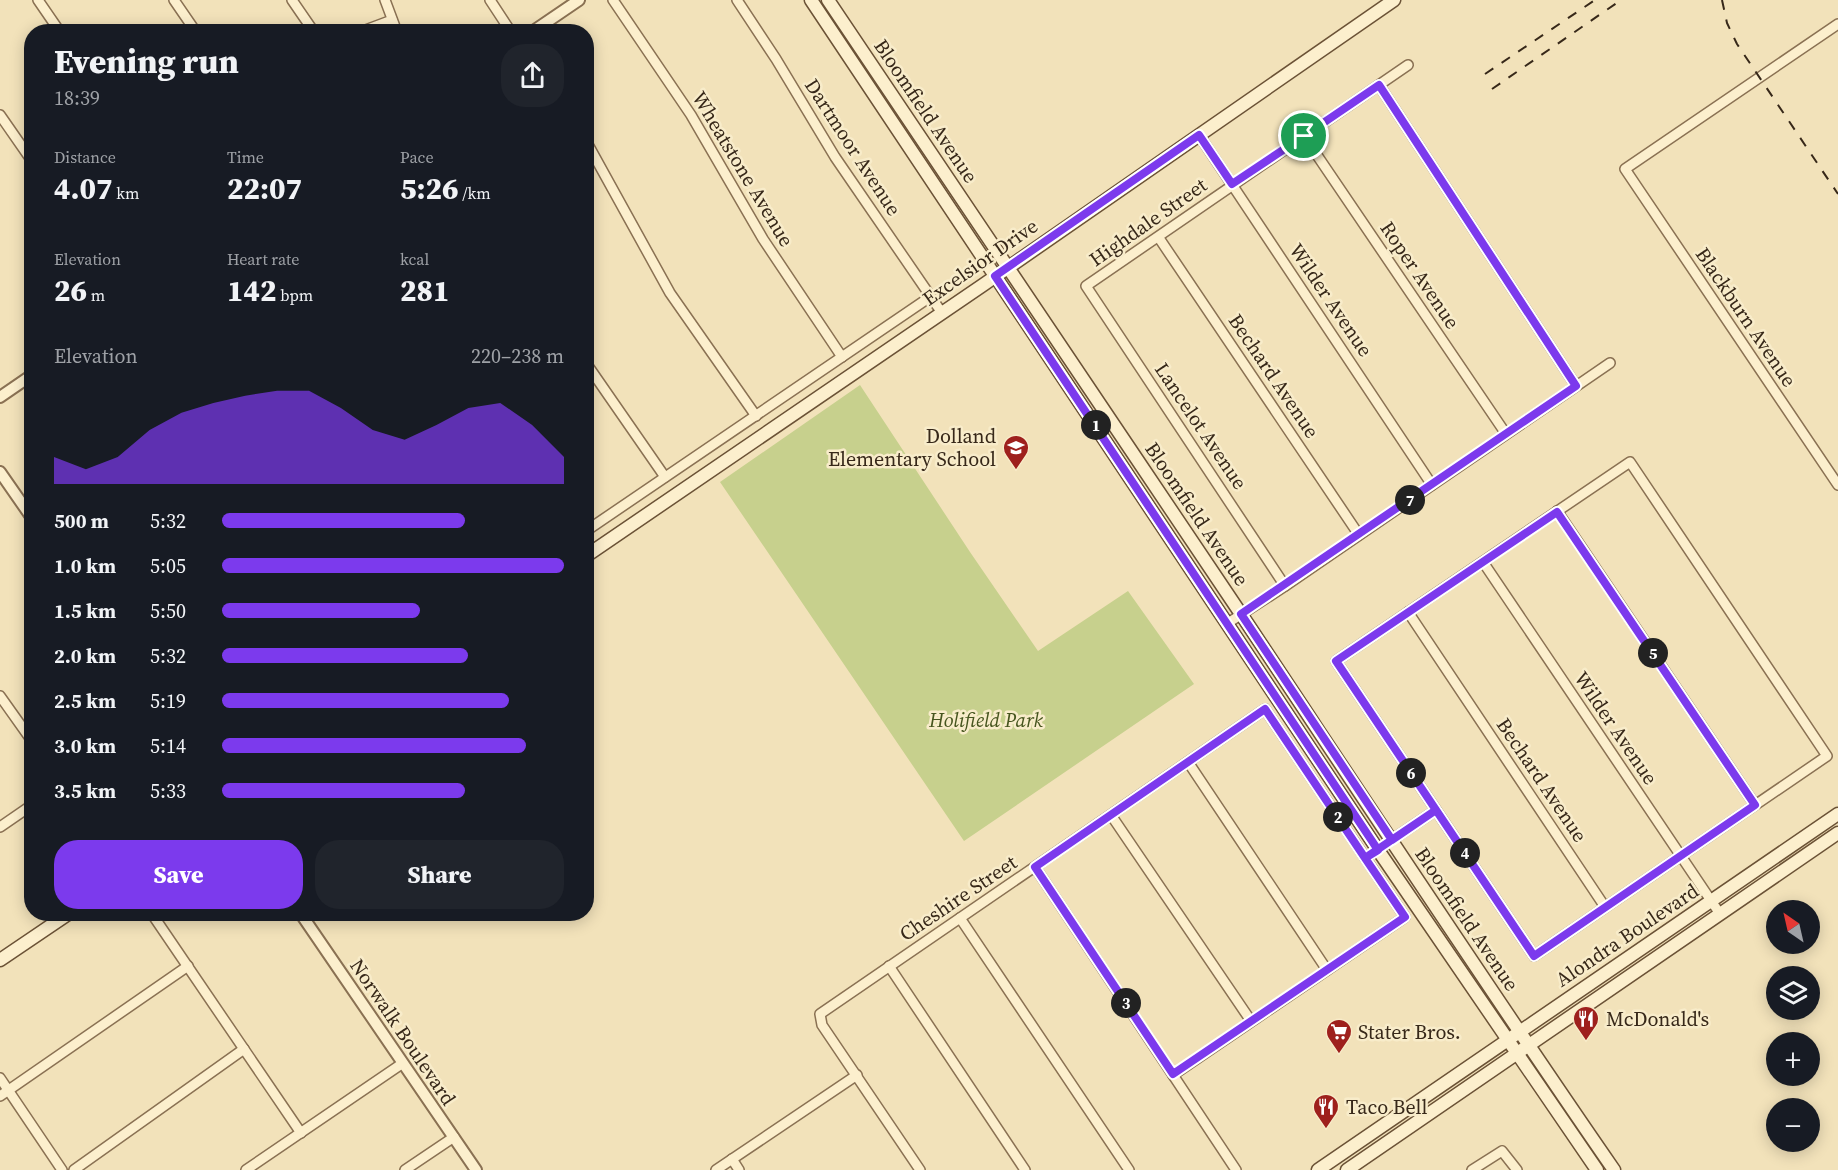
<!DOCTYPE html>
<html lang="en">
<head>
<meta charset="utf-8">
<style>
  :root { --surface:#171b24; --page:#20242c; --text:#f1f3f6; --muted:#9ea1a6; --accent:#7c3aed }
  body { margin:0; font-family:"Source Serif 4",serif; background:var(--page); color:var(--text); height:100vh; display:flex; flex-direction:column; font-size:22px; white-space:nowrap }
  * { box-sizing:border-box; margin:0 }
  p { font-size:20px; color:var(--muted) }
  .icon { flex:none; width:33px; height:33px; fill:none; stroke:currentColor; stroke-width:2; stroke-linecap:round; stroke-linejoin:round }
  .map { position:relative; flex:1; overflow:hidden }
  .side { position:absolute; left:24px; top:24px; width:570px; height:897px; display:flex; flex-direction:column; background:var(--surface); border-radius:24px; box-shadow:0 3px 15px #0003 }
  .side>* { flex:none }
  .needle { width:39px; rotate:326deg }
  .buttons { position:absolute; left:1766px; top:900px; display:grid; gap:12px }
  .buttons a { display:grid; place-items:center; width:54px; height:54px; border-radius:50%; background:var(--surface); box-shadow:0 3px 15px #0003; font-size:30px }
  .pin { position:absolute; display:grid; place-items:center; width:51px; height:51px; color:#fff; margin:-26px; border:3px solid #fff; border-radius:50%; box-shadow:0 2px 6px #0007 }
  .km { position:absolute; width:30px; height:30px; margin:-15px; border-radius:50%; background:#222; color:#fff; font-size:16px; line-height:30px; text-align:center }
  .round { display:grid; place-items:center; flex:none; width:63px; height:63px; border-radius:24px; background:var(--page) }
  .headline { display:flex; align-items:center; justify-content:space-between; height:102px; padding:0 30px }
  h1 { font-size:33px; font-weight:800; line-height:45px }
  .metrics { display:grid; grid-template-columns:repeat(3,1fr); gap:9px; height:102px; padding:6px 30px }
  .metrics div { display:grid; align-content:center }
  .metrics b { font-size:30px; font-weight:800 }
  .metrics small { font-size:16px; font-weight:400 }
  .metrics p { font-size:16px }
  .chart { height:168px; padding:12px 30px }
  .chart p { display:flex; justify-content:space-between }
  .chart svg { width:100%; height:108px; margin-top:6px; fill:var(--accent); opacity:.7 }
  .cta { display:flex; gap:12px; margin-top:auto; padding:12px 30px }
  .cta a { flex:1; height:69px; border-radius:24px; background:var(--accent); color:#fff; font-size:24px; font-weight:800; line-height:69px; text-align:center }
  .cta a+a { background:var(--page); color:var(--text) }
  ul { padding:0 30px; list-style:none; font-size:20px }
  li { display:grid; grid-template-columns:96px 72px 1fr; align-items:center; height:45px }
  li i { height:15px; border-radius:8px; background:var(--accent) }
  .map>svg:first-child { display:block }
</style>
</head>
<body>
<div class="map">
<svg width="1838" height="1170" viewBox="0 0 1838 1170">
  <rect width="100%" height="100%" fill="#f2e2ba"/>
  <polygon fill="#c7d08d" points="860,385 970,552 1038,651 1128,591 1194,684 964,841 720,482"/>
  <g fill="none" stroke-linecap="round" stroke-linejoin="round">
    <defs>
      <g id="minor">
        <polyline points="38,0 60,32"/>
        <polyline points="174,0 196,32"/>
        <polyline points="292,0 314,32"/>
        <polyline points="385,0 397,32"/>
        <polyline points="490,0 511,32"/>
        <polyline points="613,0 691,115 763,239 842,357"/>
        <polyline points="737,0 776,59 835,157 942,313"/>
        <polyline points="1838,24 1625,169 1838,485"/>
        <polyline points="360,32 392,20"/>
        <polyline points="1379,85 1576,386"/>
        <polyline points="0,115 32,161"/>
        <polyline points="1199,135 1432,485"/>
        <polyline points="1304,136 1506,434"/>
        <polyline points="586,141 670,293 756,416"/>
        <polyline points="1159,238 1359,535"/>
        <polyline points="586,363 665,477"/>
        <polygon points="1630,462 1827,756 1534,956 1336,661"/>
        <polyline points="1557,511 1755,805"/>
        <polyline points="586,531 930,297"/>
        <polyline points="1483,562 1720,914"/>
        <polyline points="1285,586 1086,286 1408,65"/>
        <polyline points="1408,612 1605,907"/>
        <polyline points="1228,623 1285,586 1610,363"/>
        <polyline points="0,696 32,741"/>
        <polyline points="1188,762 1327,970"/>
        <polyline points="1111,815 1251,1021"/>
        <polyline points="0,827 32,805"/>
        <polyline points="1365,858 1436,810"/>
        <polyline points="1035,867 1236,1170"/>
        <polyline points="152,914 301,1133"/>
        <polyline points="960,918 1129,1170"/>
        <polyline points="889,966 1025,1170"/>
        <polyline points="0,1078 62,1170"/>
        <polyline points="0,1096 188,966"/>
        <polyline points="732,1159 739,1170"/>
        <polyline points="74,1170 244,1049"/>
        <polyline points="246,1170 403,1063"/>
        <polyline points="405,1170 454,1137"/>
        <polyline points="716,1170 857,1075"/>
        <polyline points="920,1170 822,1025 820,1014 1265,709 1405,917 1173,1075"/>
        <polyline points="1472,1170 1502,1151 1517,1170"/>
      </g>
      <g id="tertiary">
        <polyline points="532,32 579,0"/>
        <polyline points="0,397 32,375"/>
        <polyline points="0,472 32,518"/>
        <polyline points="301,914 476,1170"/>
      </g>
      <g id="secondary">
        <polyline points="811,0 1378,850 1597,1170"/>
        <path d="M828,0C965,206 1105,411 1243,617C1366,802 1488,988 1614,1170"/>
        <polyline points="586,556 983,285 1394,0"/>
        <polyline points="0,960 68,914"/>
        <polyline points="1318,1170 1838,814"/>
        <polyline points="1347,1170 1838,833"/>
      </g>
    </defs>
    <use href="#minor" stroke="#8a7153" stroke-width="12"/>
    <use href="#tertiary" stroke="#8a7153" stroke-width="14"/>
    <use href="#secondary" stroke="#6b5236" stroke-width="15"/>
    <use href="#minor" stroke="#fcefcd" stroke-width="9"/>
    <use href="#tertiary" stroke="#fcefcd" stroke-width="10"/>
    <use href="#secondary" stroke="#fcefcd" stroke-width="12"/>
    <g stroke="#372819" stroke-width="2" stroke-dasharray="10 10" stroke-linecap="butt">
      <polyline points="1722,0 1727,23 1737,44 1838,194"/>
      <polyline points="1485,74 1595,0"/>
      <polyline points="1492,89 1621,0"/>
    </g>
  </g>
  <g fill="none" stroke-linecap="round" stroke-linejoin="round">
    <defs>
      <path id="route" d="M1304,136L1232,184L1199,135L995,276L1378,850L1365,858L1265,709L1035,867L1173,1074L1405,917L1365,858C1389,842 1412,826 1436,810L1534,956L1755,805L1557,512L1336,661L1436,810L1392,840L1241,614L1576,386L1379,85L1304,136"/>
    </defs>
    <use href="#route" stroke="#fff" stroke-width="12"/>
    <use href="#route" stroke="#7c3aed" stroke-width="8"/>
  </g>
  <defs>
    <symbol id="school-pin" viewBox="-11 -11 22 30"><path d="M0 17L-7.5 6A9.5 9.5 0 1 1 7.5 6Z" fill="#9e201d" stroke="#f8ecca"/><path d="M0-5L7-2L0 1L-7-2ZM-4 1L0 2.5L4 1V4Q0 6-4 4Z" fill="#fff"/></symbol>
    <symbol id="restaurant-pin" viewBox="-11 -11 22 30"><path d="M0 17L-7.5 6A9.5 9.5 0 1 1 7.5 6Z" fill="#9e201d" stroke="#f8ecca"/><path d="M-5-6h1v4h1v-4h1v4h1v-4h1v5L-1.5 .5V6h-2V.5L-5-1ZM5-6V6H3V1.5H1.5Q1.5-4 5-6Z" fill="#fff"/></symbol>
    <symbol id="supermarket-pin" viewBox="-11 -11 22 30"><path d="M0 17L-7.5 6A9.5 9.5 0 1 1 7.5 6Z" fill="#9e201d" stroke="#f8ecca"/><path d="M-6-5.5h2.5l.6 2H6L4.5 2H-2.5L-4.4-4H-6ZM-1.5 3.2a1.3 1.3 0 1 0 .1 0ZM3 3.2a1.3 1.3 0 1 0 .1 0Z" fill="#fff"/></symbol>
  </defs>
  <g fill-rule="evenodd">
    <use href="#school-pin" x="1001" y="433" width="30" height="40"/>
    <use href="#restaurant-pin" x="1571" y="1004" width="30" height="40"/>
    <use href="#supermarket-pin" x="1324" y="1017" width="30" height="40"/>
    <use href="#restaurant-pin" x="1311" y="1092" width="30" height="40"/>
  </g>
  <g text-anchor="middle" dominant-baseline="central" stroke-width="5" stroke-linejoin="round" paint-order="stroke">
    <g font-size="20" fill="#372819" stroke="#f8ecca">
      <text transform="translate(926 111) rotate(56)">Bloomfield Avenue</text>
      <text transform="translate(853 147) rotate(57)">Dartmoor Avenue</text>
      <text transform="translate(743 169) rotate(59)">Wheatstone Avenue</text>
      <text transform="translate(1148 222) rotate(-35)">Highdale Street</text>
      <text transform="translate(980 262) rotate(-35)">Excelsior Drive</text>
      <text transform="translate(1420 275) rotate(56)">Roper Avenue</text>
      <text transform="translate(1331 300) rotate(56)">Wilder Avenue</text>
      <text transform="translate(1746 317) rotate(56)">Blackburn Avenue</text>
      <text transform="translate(1274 376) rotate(56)">Bechard Avenue</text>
      <text transform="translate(1201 426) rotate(56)">Lancelot Avenue</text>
      <text transform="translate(1197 514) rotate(56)">Bloomfield Avenue</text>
      <text transform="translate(1616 728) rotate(56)">Wilder Avenue</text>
      <text transform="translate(1542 780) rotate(56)">Bechard Avenue</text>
      <text transform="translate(958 898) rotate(-34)">Cheshire Street</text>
      <text transform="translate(1467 919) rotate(56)">Bloomfield Avenue</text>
      <text transform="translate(1627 935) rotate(-34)">Alondra Boulevard</text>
      <text transform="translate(403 1032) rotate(56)">Norwalk Boulevard</text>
    </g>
    <g font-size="20" fill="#372819" stroke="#f8ecca" text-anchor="start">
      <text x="996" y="436" text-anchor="end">Dolland<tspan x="996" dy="23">Elementary School</tspan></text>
      <text x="1606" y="1019">McDonald's</text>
      <text x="1358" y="1032">Stater Bros.</text>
      <text x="1346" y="1107">Taco Bell</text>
    </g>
    <g font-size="20" font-style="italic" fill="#46551e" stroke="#f8ecca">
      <text x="986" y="720">Holifield Park</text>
    </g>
  </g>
</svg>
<div class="buttons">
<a><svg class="needle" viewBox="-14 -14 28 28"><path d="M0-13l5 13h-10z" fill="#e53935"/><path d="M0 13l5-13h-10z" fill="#9ea1a6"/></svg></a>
<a><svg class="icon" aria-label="layers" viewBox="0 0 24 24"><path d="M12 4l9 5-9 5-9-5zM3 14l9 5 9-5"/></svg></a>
<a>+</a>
<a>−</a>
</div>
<div class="pin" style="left:1304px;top:136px;background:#1e9e55"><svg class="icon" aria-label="arrive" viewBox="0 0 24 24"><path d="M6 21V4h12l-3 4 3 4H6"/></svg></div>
<b class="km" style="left:1096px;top:425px">1</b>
<b class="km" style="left:1338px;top:817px">2</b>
<b class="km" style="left:1126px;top:1003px">3</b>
<b class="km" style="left:1465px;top:853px">4</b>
<b class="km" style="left:1653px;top:653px">5</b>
<b class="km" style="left:1411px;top:773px">6</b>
<b class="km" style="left:1410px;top:500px">7</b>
<section class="side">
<div class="headline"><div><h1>Evening run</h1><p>18:39</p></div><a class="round"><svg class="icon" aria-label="share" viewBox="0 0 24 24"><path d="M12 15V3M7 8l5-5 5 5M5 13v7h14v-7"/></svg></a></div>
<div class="metrics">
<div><p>Distance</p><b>4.07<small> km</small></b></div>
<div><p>Time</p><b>22:07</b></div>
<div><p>Pace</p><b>5:26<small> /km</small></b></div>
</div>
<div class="metrics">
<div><p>Elevation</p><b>26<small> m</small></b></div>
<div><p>Heart rate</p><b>142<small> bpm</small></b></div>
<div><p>kcal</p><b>281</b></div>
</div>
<div class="chart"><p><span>Elevation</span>220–238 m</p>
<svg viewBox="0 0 160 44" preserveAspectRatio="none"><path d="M0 44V33L10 38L20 33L30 22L40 15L50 11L60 8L70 6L80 6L90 13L100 22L110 26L120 20L130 13L140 11L150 20L160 33V44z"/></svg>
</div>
<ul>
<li><b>500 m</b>5:32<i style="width:71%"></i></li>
<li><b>1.0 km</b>5:05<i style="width:100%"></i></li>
<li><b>1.5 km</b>5:50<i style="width:58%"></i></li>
<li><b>2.0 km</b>5:32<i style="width:72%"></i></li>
<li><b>2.5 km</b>5:19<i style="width:84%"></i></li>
<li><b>3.0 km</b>5:14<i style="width:89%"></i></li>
<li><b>3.5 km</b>5:33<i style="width:71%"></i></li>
</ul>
<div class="cta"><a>Save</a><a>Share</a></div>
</section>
</div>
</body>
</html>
